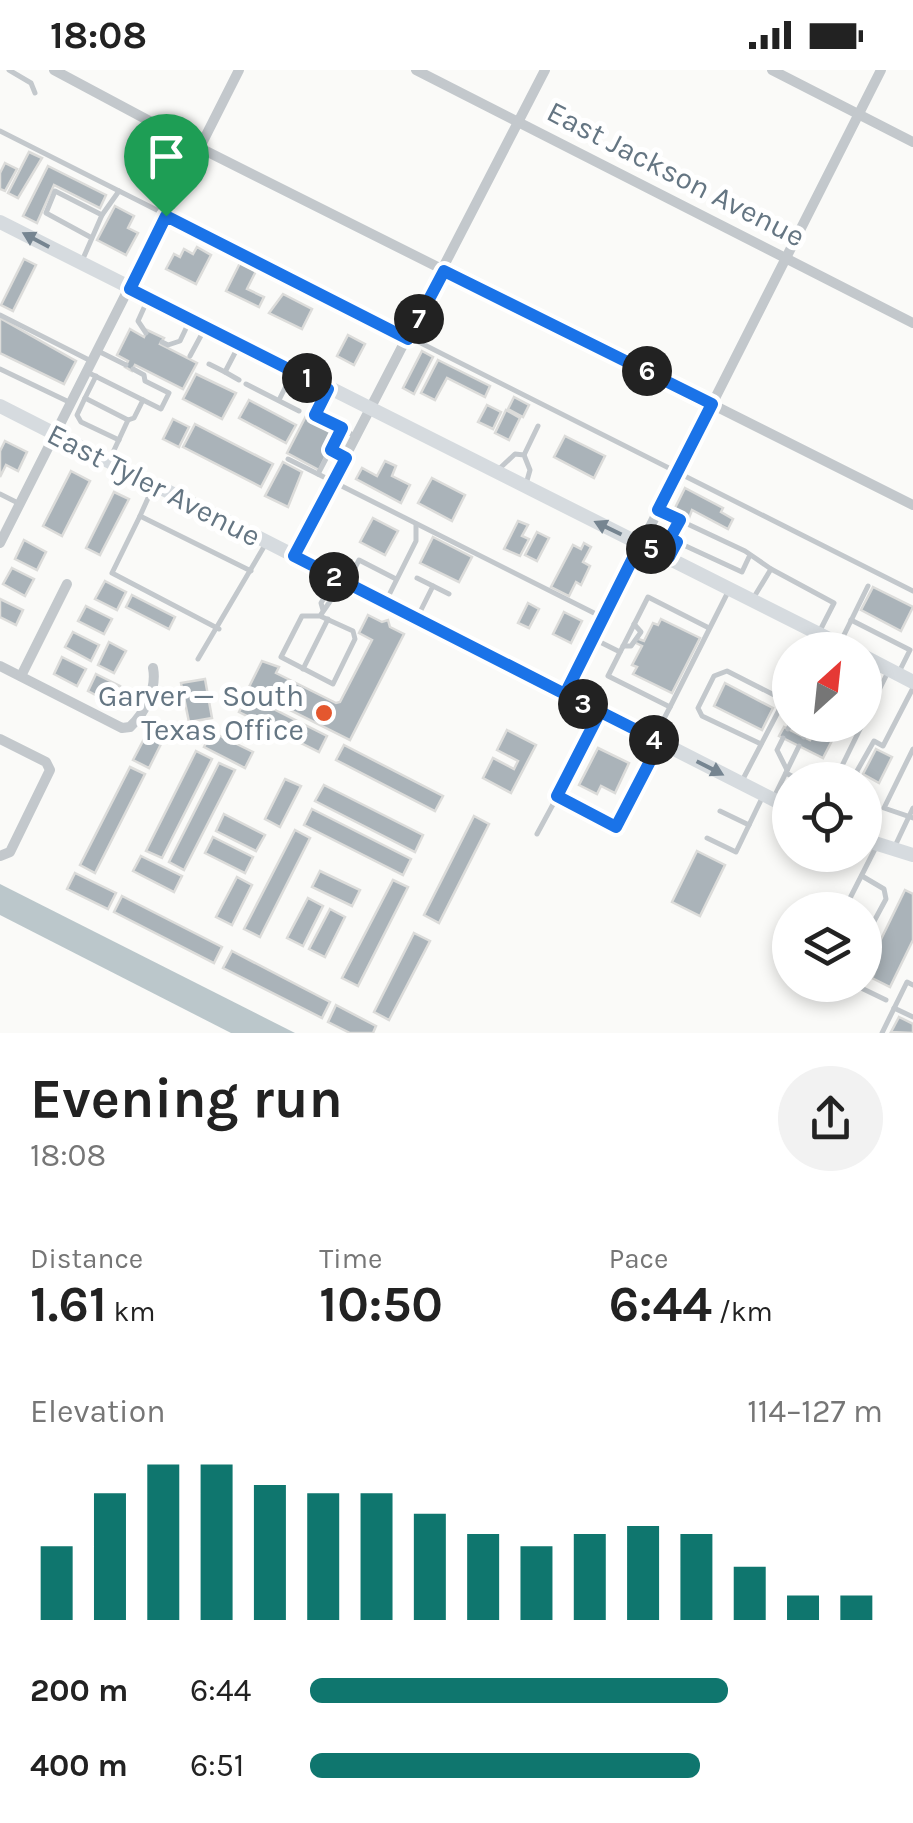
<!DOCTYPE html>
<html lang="en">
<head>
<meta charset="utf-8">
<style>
  :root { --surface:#fff; --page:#f2f2f2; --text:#222; --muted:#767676; --accent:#0f766e }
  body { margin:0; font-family:Karla,sans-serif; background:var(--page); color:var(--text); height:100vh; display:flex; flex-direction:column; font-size:38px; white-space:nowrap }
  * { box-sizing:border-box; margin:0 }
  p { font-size:32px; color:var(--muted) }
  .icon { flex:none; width:55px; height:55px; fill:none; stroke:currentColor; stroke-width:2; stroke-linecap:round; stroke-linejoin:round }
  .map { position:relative; height:963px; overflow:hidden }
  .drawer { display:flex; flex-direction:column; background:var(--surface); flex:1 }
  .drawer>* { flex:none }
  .needle { width:65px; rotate:27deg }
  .buttons { position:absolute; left:772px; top:562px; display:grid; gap:20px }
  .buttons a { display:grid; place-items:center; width:110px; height:110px; border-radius:50%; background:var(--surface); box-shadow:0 5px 15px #0003; font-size:50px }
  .pin { position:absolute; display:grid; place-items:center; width:85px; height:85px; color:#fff; margin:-102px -42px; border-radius:50% 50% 50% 0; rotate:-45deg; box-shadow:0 0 10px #0007 }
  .pin .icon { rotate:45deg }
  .km { position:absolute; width:50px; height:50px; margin:-25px; border-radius:50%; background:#222; color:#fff; font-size:28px; line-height:50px; text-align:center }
  .round { display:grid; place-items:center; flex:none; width:105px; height:105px; border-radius:52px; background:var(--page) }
  .summary { display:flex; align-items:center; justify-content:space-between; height:170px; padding:0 30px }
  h1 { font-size:55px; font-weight:700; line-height:75px }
  .stats { display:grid; grid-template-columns:repeat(3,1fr); gap:15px; height:170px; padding:10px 30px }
  .stats div { display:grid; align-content:center }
  .stats b { font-size:50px; font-weight:700 }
  .stats small { font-size:28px; font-weight:400 }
  .stats p { font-size:28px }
  .chart { height:280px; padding:20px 30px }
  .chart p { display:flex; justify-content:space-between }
  .chart svg { width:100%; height:180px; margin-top:10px; stroke:var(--accent); stroke-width:6 }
  ul { padding:0 30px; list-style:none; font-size:32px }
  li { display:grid; grid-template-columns:160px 120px 1fr; align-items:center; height:75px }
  li i { height:25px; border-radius:12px; background:var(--accent) }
  .status { display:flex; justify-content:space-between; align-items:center; height:70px; padding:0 50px; background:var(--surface); direction:ltr }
  .status svg { height:28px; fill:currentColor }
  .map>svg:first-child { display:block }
</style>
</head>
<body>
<div class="status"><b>18:08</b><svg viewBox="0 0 49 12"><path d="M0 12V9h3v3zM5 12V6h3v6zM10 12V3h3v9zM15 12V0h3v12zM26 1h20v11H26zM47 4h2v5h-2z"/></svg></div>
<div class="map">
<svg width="913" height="963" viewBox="0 0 913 963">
  <rect width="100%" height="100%" fill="#fafaf8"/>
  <polygon fill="#bbc7cb" points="0,814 295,963 231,963 0,845"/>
  <g fill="#aab3b9" stroke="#dcdcda" stroke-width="2.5">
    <polygon points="29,82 42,88 18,128 8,123"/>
    <polygon points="5,93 17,99 5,121 0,119 0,103"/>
    <polygon points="48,96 106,125 100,138 54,115 37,153 23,146"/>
    <polygon points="115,136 134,146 128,158 138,163 126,185 97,170"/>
    <polygon points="197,177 211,185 196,214 166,199 174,184 180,187 184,179 193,184"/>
    <polygon points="24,189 36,195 13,241 1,235"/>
    <polygon points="240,193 256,201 247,219 264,227 259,237 226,221"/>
    <polygon points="283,224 312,239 302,259 269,243"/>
    <polygon points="0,248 76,291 64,314 0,283"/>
    <polygon points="130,259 144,267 147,260 164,268 160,274 197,293 183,319 135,295 132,301 125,297 128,291 117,285"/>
    <polygon points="348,265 365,274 354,295 337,286"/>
    <polygon points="422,281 433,287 414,324 403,318"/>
    <polygon points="438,290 490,316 485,327 447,308 435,330 421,323"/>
    <polygon points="196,304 236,323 222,349 183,329"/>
    <polygon points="514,327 529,335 523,347 508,339"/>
    <polygon points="249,330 296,355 286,373 239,348"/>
    <polygon points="487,335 501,342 493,359 478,352"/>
    <polygon points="506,340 520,348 509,370 495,363"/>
    <polygon points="306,346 337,363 319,400 287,383"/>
    <polygon points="173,349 189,357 179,377 163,369"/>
    <polygon points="195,354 273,394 261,417 183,377"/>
    <polygon points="565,366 605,386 594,408 554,387"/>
    <polygon points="5,371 27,382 18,401 6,395 0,407 0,381"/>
    <polygon points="385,391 396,396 392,406 410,415 401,433 356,409 362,398 377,406"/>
    <polygon points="283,392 302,402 288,437 265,426"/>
    <polygon points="71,401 90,411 62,466 43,456"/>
    <polygon points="432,408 465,425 452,451 418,433"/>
    <polygon points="685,418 723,438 721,442 733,449 728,459 692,440 689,448 674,440"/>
    <polygon points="114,422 129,429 100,485 86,478"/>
    <polygon points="373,448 398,461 385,485 360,472"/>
    <polygon points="518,451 528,455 522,466 529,469 520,486 504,479"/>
    <polygon points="537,462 549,468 537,491 525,485"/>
    <polygon points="433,467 472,487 459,512 420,493"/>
    <polygon points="24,470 46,482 37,500 15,489"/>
    <polygon points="584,473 591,477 583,492 590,496 581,515 576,512 569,526 551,517 573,475 581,479"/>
    <polygon points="12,498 34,509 25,526 3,514"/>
    <polygon points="105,511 126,522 117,540 95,529"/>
    <polygon points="873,517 913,537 901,561 861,540"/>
    <polygon points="132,525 175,547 169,559 126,537"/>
    <polygon points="0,529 23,540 16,555 0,547"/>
    <polygon points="528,533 539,539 529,558 518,553"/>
    <polygon points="86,536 112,549 104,564 78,551"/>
    <polygon points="564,542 582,551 571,573 553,564"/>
    <polygon points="368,545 382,552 388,550 390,557 404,564 350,670 248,619 262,591 279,597 276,603 336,633 340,632 372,570 359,563"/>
    <polygon points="661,549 700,568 672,623 633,604 637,597 632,595 642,576 634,572 636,568 644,571 653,553 658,555"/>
    <polygon points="73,562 99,575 91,591 65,577"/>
    <polygon points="109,572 126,581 114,603 98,595"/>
    <polygon points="62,587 86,599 77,616 54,604"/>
    <polygon points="96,604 120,616 111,633 88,621"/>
    <polygon points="205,609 212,648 189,652 181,613"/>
    <polygon points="725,613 773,638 762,660 714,636"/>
    <polygon points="248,626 327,666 319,682 239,642"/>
    <polygon points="154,650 169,658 149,698 133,690"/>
    <polygon points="818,655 839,657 823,688 779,666 784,657 810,670"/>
    <polygon points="507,660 536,675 511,723 483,708 493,688 514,699 518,691 497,680"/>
    <polygon points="212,662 253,682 245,698 204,677"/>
    <polygon points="344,675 443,726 435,741 336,690"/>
    <polygon points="598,678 629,693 615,723 601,716 597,724 579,715"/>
    <polygon points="876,679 892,687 879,713 863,704"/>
    <polygon points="196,681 212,689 162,788 146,781"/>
    <polygon points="219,693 235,700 184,800 169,792"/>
    <polygon points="130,697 145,704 95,803 80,795"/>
    <polygon points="285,709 301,716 280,757 265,749"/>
    <polygon points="324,715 423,765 415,782 315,731"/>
    <polygon points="312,739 411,789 403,805 304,755"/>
    <polygon points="224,744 265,765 256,781 216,761"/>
    <polygon points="474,746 489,754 439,853 424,845"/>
    <polygon points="295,760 310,768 260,867 244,859"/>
    <polygon points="213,767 253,787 245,803 205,783"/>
    <polygon points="697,781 725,795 700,846 672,832"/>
    <polygon points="141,786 182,806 174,822 133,801"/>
    <polygon points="320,801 360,820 352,836 312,817"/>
    <polygon points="75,803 116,823 108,839 67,819"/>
    <polygon points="237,807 252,815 232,855 216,847"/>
    <polygon points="393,810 408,817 358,916 342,908"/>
    <polygon points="905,820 913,824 913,870 890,917 872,908 874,904 866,900"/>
    <polygon points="122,826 222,877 214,893 114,842"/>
    <polygon points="308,828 323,836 303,876 287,868"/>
    <polygon points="330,839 345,847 325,887 309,879"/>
    <polygon points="414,863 430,871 389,950 374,942"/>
    <polygon points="232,881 330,932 322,948 223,898"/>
    <polygon points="336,935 376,956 373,963 350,963 328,952"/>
    <polygon points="899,947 913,954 913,963 891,962"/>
  </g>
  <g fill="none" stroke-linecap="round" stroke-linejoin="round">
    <g stroke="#c3c8cc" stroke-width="5">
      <polyline points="9,0 31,13 35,23"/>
      <polyline points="0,61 913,521"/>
      <polyline points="102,145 119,121"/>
      <polyline points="82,191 102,145 55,121 46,143 92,168"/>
      <polyline points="0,245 91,291"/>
      <polyline points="146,263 138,251 148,229"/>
      <polyline points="162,272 168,275 180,271 190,250"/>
      <polyline points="98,281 126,295"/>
      <polyline points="190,286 204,260"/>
      <polyline points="209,294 225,302 238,277"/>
      <polyline points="0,299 69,332"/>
      <polyline points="87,302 161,339 169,323 145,311 144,305 133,299"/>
      <polyline points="225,302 239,310"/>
      <polyline points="246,314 299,341"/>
      <polyline points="328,319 315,345 357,367"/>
      <polyline points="85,328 96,306"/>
      <polyline points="279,330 293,302"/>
      <polyline points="119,370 81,352 77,345 85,328 128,350"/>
      <polyline points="524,385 538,356"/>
      <polyline points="288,389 602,547"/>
      <polyline points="109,391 128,350 134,348 143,330"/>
      <polyline points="499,399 515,384 524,385 530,400 526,414"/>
      <polyline points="318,404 342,358"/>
      <polyline points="153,417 140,446 251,501"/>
      <polyline points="0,424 20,434"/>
      <polyline points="659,441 679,450 670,469 677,472 670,484"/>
      <polyline points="140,446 112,503 219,559"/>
      <polyline points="679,450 745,481 771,499"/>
      <polyline points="677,472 742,502 749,487"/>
      <polyline points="417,508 433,516 418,546"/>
      <polyline points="348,511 359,490 396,509"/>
      <polyline points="433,516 449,524"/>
      <polyline points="754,527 771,499 834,533 810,580"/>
      <polyline points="387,529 416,471 416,454"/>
      <polyline points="323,540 321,533 336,508"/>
      <polyline points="320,546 353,561 355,569 333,614 281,587 302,546 320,546 333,527 331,521"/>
      <polyline points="851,550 910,580 898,604"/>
      <polyline points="709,558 648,527 608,606 670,637 729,520"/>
      <polyline points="596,570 620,582"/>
      <polyline points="841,571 868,516"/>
      <polyline points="623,576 631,576 641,562 634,554"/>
      <polyline points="198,589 265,475"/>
      <polyline points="303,599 328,549"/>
      <polyline points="598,646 557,727 616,757 658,675"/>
      <polyline points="865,648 888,602"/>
      <polyline points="788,659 790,655"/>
      <polyline points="655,666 670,637"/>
      <polyline points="804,667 810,655"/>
      <polyline points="783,668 777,680 787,700"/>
      <polyline points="761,674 702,646 698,638 714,606 727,601 784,630"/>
      <polyline points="913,679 884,738 913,748"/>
      <polyline points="786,703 799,710"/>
      <polyline points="743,709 790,619"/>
      <polyline points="835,710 862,655"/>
      <polyline points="858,710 857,701 874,671 883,676 913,618"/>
      <polyline points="774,727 799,676"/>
      <polyline points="720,741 749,755"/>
      <polyline points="537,764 557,727"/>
      <polyline points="707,768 736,782 762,728"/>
      <polyline points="895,776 913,738"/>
      <polyline points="862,806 884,819 886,829 865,868"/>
      <polyline points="846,836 876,777"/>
      <polyline points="855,915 886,930"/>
      <polyline points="894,938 913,947"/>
      <polyline points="882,963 907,912 913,915"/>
    </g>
    <g stroke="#c3c8cc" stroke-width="10">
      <polyline points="54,0 200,78 913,435"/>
      <polyline points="416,0 913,253"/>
      <polyline points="772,0 913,72"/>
      <polyline points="0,473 239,0"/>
      <polyline points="294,486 545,0"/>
      <path d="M0,596L122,658L130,657C145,643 157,618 153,598"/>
      <polyline points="21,606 67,514"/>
      <polyline points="565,625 881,0"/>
      <polyline points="0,669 46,692 50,700 10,782 0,786"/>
    </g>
    <g stroke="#d6dbdf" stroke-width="14">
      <polyline points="0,152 851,580"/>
      <polyline points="0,336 790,738"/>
      <polyline points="865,587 913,612"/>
      <polyline points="865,770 913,785"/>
    </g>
  </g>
  <defs><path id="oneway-solid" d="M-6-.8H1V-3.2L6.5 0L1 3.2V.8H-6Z" transform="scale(2.5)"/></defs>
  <g fill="#768591">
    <use href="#oneway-solid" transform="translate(36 170) rotate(-152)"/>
    <use href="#oneway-solid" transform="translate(608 458) rotate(-154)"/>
    <use href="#oneway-solid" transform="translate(710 698) rotate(27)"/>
  </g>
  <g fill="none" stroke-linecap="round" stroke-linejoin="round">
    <defs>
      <polyline id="route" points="166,146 130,219 328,319 315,345 342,358 331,380 346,388 294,486 600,642 557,726 616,757 660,672 565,624 640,474 669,487 677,472 670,468 680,450 658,440 712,334 444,201 408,269 166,146"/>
    </defs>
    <use href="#route" stroke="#fff" stroke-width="20"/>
    <use href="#route" stroke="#1a73e8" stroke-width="12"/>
  </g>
  <circle fill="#e4572e" stroke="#fff" stroke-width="4" cx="324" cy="643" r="10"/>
  <g text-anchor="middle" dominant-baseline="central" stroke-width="10" stroke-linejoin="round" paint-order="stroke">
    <g font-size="30" fill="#657683" stroke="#fff">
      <text transform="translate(676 104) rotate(27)">East Jackson Avenue</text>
      <text transform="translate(154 415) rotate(27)">East Tyler Avenue</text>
    </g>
    <g font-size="30" fill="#657683" stroke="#fff" text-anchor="end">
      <text x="304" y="626">Garver — South<tspan x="304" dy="34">Texas Office</tspan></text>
    </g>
  </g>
</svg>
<div class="buttons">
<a><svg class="needle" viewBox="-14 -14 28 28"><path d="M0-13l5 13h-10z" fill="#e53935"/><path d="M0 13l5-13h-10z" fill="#767676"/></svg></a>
<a><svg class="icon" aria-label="locate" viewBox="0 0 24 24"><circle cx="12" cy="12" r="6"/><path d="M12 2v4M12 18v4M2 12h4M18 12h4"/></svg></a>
<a><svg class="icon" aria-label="layers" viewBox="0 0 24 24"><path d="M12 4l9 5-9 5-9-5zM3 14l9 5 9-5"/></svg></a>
</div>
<div class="pin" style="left:166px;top:146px;background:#1e9e55"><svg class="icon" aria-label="arrive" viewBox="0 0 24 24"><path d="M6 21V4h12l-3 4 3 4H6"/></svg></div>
<b class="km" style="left:307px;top:308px">1</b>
<b class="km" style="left:334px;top:507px">2</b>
<b class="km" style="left:583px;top:634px">3</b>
<b class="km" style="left:654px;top:670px">4</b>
<b class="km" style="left:651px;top:479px">5</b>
<b class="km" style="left:647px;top:301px">6</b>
<b class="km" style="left:419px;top:249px">7</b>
</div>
<section class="drawer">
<div class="summary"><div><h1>Evening run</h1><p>18:08</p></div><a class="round"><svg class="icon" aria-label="share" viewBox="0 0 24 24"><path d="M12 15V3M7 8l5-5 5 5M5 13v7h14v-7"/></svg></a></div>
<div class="stats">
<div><p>Distance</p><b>1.61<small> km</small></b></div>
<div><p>Time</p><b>10:50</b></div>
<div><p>Pace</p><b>6:44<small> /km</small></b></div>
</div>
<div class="chart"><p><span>Elevation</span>114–127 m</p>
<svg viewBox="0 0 160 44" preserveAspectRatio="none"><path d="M5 44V26M15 44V13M25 44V6M35 44V6M45 44V11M55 44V13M65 44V13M75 44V18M85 44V23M95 44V26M105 44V23M115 44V21M125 44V23M135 44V31M145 44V38M155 44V38"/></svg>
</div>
<ul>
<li><b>200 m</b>6:44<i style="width:73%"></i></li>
<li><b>400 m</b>6:51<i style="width:68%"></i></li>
</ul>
</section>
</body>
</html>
